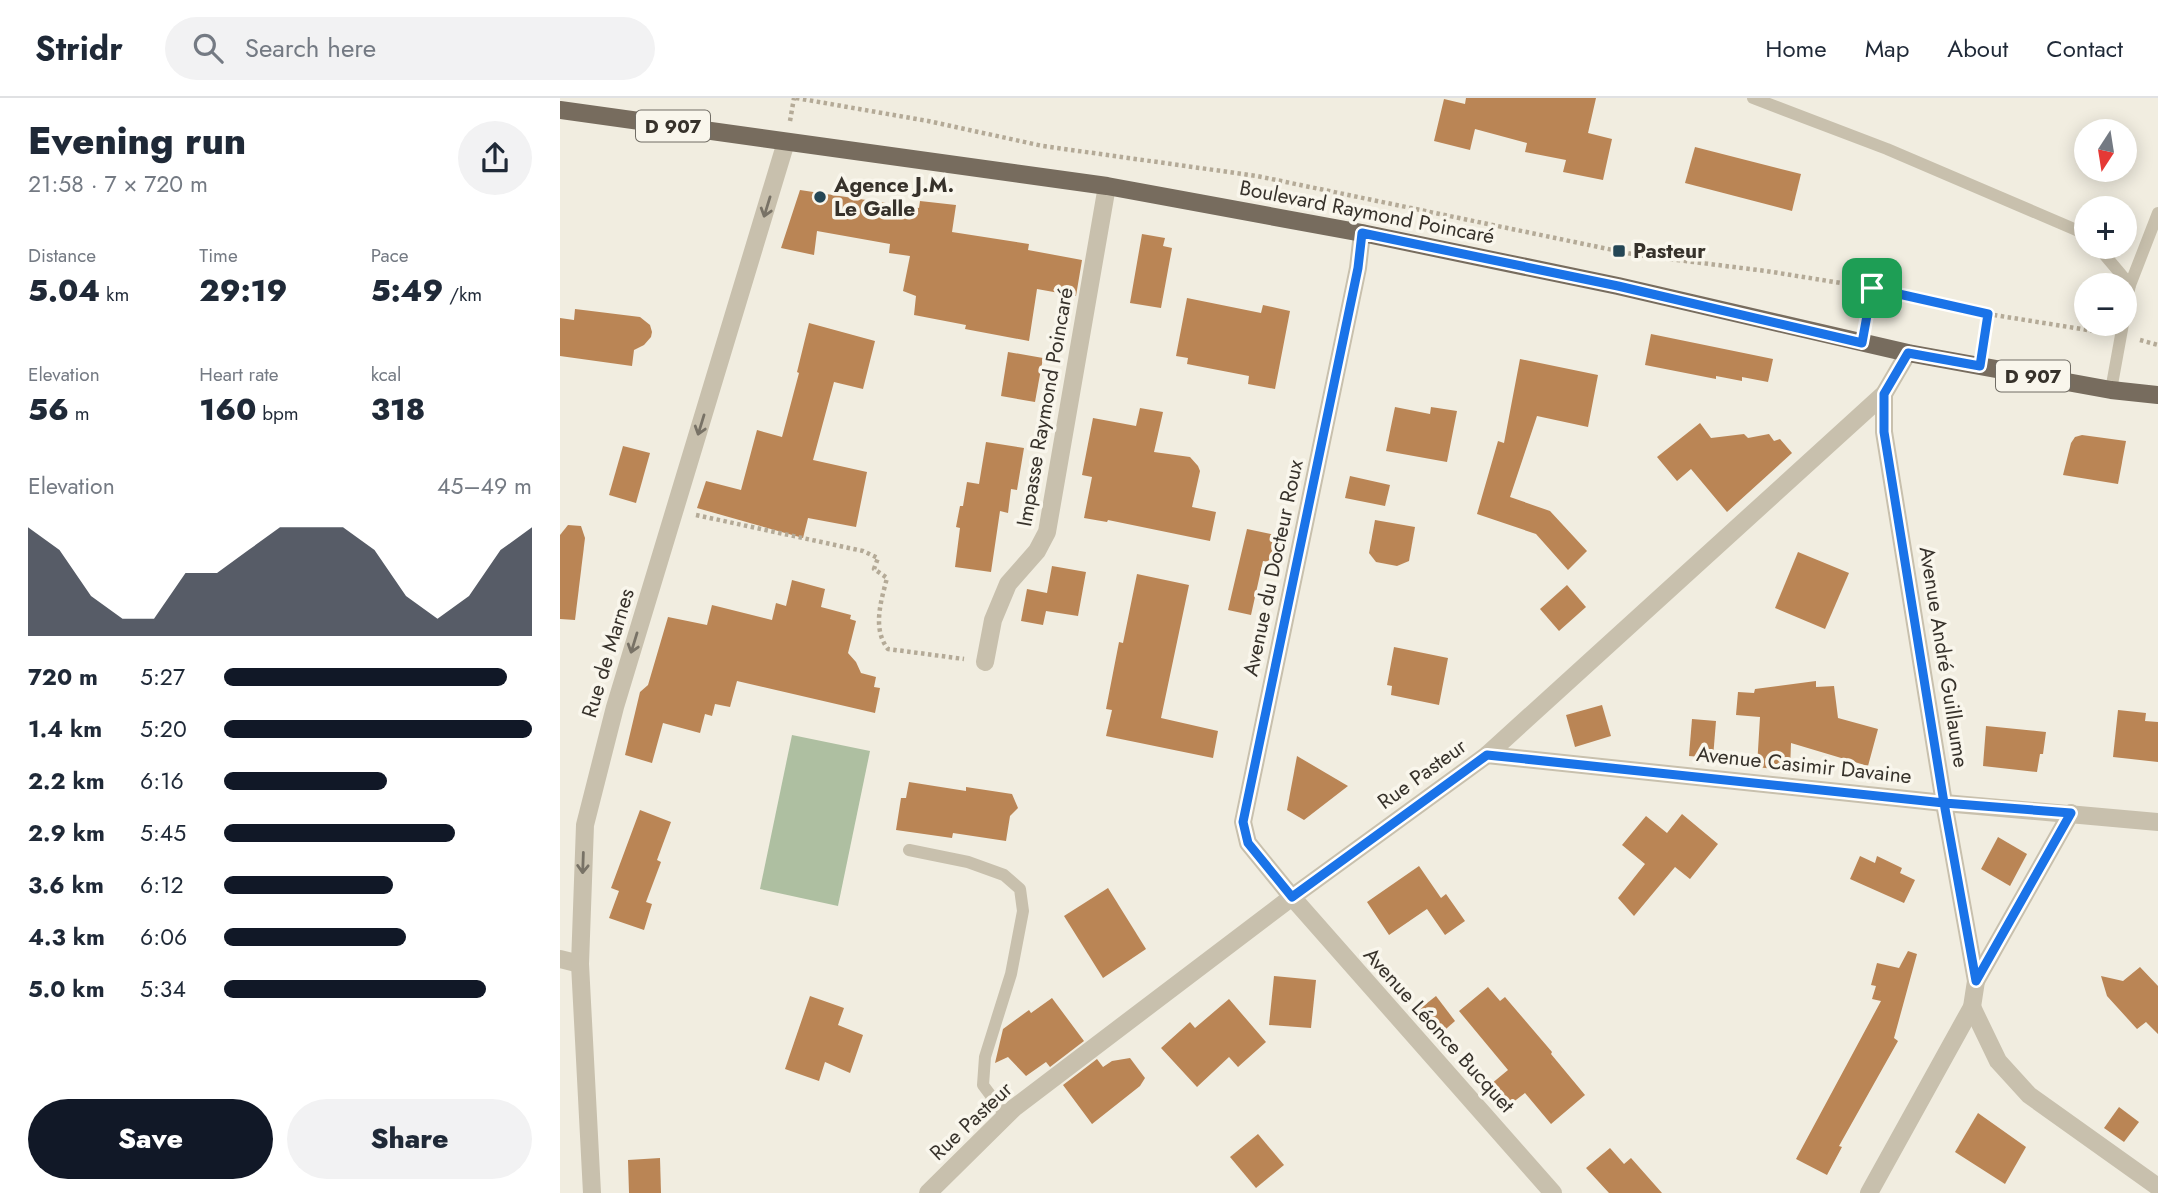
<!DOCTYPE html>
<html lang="en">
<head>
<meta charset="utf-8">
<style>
  :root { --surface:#fff; --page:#f2f2f3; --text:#1f2937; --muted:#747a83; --line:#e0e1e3; --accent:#111827 }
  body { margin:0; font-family:Jost,sans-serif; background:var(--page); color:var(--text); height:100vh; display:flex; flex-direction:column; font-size:26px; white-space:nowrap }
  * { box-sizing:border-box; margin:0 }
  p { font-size:23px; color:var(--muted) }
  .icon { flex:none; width:38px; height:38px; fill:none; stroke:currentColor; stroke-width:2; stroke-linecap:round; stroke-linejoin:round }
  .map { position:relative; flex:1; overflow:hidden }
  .drawer { display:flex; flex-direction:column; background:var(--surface); width:560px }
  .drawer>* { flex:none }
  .needle { width:46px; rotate:192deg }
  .fabs { position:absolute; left:1514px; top:21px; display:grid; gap:14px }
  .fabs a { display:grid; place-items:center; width:63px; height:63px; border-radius:50%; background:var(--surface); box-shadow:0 4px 18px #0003; font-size:35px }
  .pin { position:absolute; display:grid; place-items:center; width:60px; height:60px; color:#fff; margin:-30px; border-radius:14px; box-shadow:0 4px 10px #0006 }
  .round { display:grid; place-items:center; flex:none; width:74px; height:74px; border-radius:37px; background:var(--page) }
  .headline { display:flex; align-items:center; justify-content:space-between; height:119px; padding:0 28px }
  h1 { font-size:38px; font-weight:800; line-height:52px }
  .stats { display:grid; grid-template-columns:repeat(3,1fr); gap:10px; height:119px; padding:7px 28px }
  .stats div { display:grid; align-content:center }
  .stats b { font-size:30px; font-weight:800 }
  .stats small { font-size:19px; font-weight:400 }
  .stats p { font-size:19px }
  .chart { height:196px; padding:14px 28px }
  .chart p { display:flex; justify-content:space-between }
  .chart svg { width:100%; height:126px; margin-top:7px; fill:var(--accent); opacity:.7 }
  .button { display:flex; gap:14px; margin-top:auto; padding:14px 28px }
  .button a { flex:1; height:80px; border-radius:42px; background:var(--accent); color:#fff; font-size:28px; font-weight:800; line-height:80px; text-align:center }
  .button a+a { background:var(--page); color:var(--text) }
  ul { padding:0 28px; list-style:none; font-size:23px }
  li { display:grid; grid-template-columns:112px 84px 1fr; align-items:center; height:52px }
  li i { height:18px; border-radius:9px; background:var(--accent) }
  header { display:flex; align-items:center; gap:42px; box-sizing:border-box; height:98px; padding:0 35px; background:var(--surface); border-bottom:2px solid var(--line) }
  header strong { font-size:33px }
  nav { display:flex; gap:38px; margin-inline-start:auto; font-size:24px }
  .search { width:490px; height:63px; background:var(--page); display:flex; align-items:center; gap:18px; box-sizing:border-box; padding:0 24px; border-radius:38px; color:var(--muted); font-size:26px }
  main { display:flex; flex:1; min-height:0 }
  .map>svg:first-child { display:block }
</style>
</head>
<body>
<header>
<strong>Stridr</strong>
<div class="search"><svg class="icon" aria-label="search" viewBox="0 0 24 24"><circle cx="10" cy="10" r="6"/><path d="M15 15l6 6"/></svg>Search here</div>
<nav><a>Home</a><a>Map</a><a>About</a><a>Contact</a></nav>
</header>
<main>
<section class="drawer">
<div class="headline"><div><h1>Evening run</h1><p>21:58 · 7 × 720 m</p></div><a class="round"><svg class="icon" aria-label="share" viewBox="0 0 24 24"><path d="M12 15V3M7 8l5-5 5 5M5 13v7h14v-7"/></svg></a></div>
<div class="stats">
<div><p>Distance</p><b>5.04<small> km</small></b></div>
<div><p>Time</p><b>29:19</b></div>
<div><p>Pace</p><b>5:49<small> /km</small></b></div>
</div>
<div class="stats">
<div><p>Elevation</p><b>56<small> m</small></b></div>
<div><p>Heart rate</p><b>160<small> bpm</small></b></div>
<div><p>kcal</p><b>318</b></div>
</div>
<div class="chart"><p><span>Elevation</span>45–49 m</p>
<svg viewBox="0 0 160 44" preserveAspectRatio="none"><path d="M0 44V6L10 14L20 30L30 38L40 38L50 22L60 22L70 14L80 6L90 6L100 6L110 14L120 30L130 38L140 30L150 14L160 6V44z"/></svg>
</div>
<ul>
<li><b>720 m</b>5:27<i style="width:92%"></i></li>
<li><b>1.4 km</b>5:20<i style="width:100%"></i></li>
<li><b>2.2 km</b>6:16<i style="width:53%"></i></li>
<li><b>2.9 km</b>5:45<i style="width:75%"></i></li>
<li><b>3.6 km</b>6:12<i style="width:55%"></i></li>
<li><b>4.3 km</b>6:06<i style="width:59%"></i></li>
<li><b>5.0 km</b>5:34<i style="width:85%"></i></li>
</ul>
<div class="button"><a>Save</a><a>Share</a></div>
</section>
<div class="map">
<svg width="1598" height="1095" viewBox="0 0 1598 1095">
  <rect width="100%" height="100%" fill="#f1ede0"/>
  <polygon fill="#aebfa1" points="232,637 310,653 278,808 200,791"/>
  <g fill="#ba8555">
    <polygon points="906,0 1036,0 1028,35 1052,41 1043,82 1003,74 1006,62 965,54 967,45 915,31 910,52 874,43 884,1 905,6"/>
    <polygon points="1135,49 1241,76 1232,113 1125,85"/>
    <polygon points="240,92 359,110 360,103 396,107 392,134 469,146 468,152 522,162 516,198 477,191 469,243 405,231 406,227 354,217 356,198 343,193 350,158 329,155 330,146 257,133 254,157 221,150"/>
    <polygon points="582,136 605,140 603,148 612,150 601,210 570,205"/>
    <polygon points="627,200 701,215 703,207 730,213 715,291 688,286 689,278 627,266 628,260 616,258"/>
    <polygon points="15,211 80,219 90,227 92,234 91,239 84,247 74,252 72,268 0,258 0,220 14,222"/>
    <polygon points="249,225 315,243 303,291 274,284 253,362 307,374 296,429 248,420 243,440 137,410 146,383 181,392 197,332 222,339 239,275 237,274"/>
    <polygon points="1091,236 1213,261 1208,284 1182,279 1182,283 1156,278 1156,281 1085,267"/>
    <polygon points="448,254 483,260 475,304 441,298"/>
    <polygon points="960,261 1038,277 1028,329 977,318 950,399 990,413 1027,453 1008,472 976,436 917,416 938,343 944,345"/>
    <polygon points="835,309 870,316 871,309 897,313 887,364 826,353"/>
    <polygon points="580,310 603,314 594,354 630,359 638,368 640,373 632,409 656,414 650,443 548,422 547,424 524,420 532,379 522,377 533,320 576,328"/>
    <polygon points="1140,325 1151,340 1184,336 1188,340 1209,336 1214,343 1220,341 1232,355 1167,414 1131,371 1117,383 1097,359"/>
    <polygon points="1522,337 1566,343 1558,386 1503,377 1511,345 1515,339"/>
    <polygon points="426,344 464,350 457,392 451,391 448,415 440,413 431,474 395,469 400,430 396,429 400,408 403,408 407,384 419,386"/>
    <polygon points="63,348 90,355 76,405 49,397"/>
    <polygon points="790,378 830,387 825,408 785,400"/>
    <polygon points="815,422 855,429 849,463 837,468 816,464 809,455"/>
    <polygon points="8,427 21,428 25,440 15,522 0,521 0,437"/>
    <polygon points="687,431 715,437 710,464 703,463 691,517 668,512"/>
    <polygon points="1238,454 1289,475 1265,531 1215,510"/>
    <polygon points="492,468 526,474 518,518 486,513 483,527 461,523 467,491 487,495"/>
    <polygon points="577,476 629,487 601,620 658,633 653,660 546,638 552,612 546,611 559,544 563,545"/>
    <polygon points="232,482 265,491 261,509 291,517 290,521 296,523 288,555 296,564 301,575 316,579 314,589 320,590 315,615 177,583 170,609 155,606 152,618 145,616 140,635 103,625 92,665 65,657 80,594 88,587 108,519 147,527 152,507 212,522 216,505 226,508"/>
    <polygon points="1007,487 1026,509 999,533 980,511"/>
    <polygon points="834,549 888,560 879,607 831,597 832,588 827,587"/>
    <polygon points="1256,583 1256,589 1274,588 1278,620 1318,631 1308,668 1231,645 1230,673 1197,669 1200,619 1176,617 1178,594 1194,595 1195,591"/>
    <polygon points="1042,607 1051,638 1015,649 1006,617"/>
    <polygon points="1558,612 1586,615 1585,623 1598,624 1598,664 1553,659"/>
    <polygon points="1132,621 1156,623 1153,660 1129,658"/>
    <polygon points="1426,628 1486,634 1483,656 1480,656 1477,674 1423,668"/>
    <polygon points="737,658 788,688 744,722 727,712"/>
    <polygon points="349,684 406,693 406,689 452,696 458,710 450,718 446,743 393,735 392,740 336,732 341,700 346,700"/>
    <polygon points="80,712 111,724 97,762 101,764 86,804 92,806 84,832 49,820 59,793 51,790"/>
    <polygon points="1122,716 1158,746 1130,781 1115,769 1074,818 1058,800 1085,766 1062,747 1086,718 1107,735"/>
    <polygon points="1438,739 1467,756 1450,788 1421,771"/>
    <polygon points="1300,758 1315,765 1317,758 1342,770 1340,775 1355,782 1344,805 1290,781"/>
    <polygon points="859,768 881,800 886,796 905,823 885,837 867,811 829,837 807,804"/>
    <polygon points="548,790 586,851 543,880 504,818"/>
    <polygon points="1348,853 1357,856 1334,940 1338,943 1279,1048 1282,1049 1267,1077 1236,1061 1321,903 1312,901 1316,888 1311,887 1317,865 1339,870"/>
    <polygon points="1580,869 1598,888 1598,936 1586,924 1577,931 1547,898 1541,878 1563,883"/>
    <polygon points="714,878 756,882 751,930 709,927"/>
    <polygon points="928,889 940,903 945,899 992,954 991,956 1025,997 991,1026 965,995 943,1012 925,991 948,972 899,913"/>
    <polygon points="250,898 284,910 278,927 303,937 290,975 265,964 259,983 225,971"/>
    <polygon points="876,898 895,923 878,938 857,913"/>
    <polygon points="492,900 524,943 490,969 486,964 466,978 448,959 435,965 443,931 469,912 471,915"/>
    <polygon points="669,901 706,944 678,969 669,959 637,989 601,950 630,924 635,930"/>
    <polygon points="570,960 585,980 580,988 532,1026 503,987 537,961 543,969 552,963"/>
    <polygon points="1559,1009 1579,1024 1564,1044 1544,1030"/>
    <polygon points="1418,1015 1466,1049 1445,1086 1395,1054"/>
    <polygon points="698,1036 724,1067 696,1090 670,1059"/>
    <polygon points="1050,1050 1064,1066 1071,1060 1102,1095 1049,1095 1026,1070"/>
    <polygon points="100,1060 101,1095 69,1095 68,1062"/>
  </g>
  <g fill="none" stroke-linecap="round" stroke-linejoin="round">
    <g stroke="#b4aa97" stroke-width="4.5" stroke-dasharray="3.5 3.5" stroke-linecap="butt">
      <polyline points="236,0 368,23 483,48 697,78 1077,157 1206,173 1312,190 1428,216 1540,234"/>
      <polyline points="230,23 234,0"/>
      <polyline points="1306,224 1312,190"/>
      <polyline points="1580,242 1598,247"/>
      <polyline points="1423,246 1428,216"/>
      <path d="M136,417L303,453L318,460L314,471L327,480C321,503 312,531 328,551L404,561"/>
    </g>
    <g stroke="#c8c0ad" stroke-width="12">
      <polyline points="1193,0 1327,51 1521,134 1526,138"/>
      <polyline points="1538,149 1570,187"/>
      <polyline points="1564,215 1570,187 1598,115"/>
      <polyline points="1551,292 1563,226"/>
      <polyline points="349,752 408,764 444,777 460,791 463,813 451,876 425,959 423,987 446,1018"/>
    </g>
    <g stroke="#c8c0ad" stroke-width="18">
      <polyline points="802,135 798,170 683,724 688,745 732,799 993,1095"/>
      <polyline points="425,564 433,522 448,486 477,453 487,434 547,88"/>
      <polyline points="927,657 1384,705 1598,724"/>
      <polyline points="0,861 20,866"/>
      <polyline points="1416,883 1511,715"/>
      <polyline points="1412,909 1438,963 1469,997 1598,1089"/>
      <polyline points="32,1095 20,866 25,727 55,609 226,44"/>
      <polyline points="368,1095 454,1010 732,799 927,657 1324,296 1348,255"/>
      <polyline points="1309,1095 1412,909 1416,883 1384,705 1324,334 1324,296"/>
    </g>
    <polyline stroke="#776c5e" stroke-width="18" points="0,12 547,88 802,135 1058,188 1348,255 1551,292 1598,297"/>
  </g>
  <defs><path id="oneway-shaft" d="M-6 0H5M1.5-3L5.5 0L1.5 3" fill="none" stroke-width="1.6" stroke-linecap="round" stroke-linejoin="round" transform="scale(1.75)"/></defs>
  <g stroke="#787266">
    <use href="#oneway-shaft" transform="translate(207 109) rotate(107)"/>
    <use href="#oneway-shaft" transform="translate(141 327) rotate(107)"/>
    <use href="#oneway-shaft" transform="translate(74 545) rotate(107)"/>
    <use href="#oneway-shaft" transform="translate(23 765) rotate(92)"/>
  </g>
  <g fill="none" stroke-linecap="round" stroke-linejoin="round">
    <defs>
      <polyline id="route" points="1312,190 1302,245 1058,188 802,135 798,170 683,724 688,745 732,799 927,657 1384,705 1416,883 1511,715 1384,705 1324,334 1324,296 1348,255 1420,268 1428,216 1312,190"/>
    </defs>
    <use href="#route" stroke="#fff" stroke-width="14"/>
    <use href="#route" stroke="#1a73e8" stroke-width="9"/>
  </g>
  <g fill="#244655" stroke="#f9f6ec" stroke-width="2.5">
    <circle cx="260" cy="99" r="7"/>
    <rect x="1052" y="146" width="14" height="14" rx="3.5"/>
  </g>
  <g text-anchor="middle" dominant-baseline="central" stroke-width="7" stroke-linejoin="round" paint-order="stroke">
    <g fill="#f9f6ec" stroke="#716d65" stroke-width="2">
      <rect x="76" y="12.5" width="74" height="31" rx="5"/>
      <rect x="1436" y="262.5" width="74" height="31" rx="5"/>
    </g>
    <g font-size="19" font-weight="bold" fill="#37322b">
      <text x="113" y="28">D 907</text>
      <text x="1473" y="278">D 907</text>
    </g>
    <g font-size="21" font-weight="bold" fill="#37322b" stroke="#f9f6ec" text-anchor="start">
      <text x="274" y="87">Agence J.M.<tspan x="274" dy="24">Le Galle</tspan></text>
      <text x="1073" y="153">Pasteur</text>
    </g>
    <g font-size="21" fill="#37322b" stroke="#f9f6ec">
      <text transform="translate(807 114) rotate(11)">Boulevard Raymond Poincaré</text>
      <text transform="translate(485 309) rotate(-80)">Impasse Raymond Poincaré</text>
      <text transform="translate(713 470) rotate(-78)">Avenue du Docteur Roux</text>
      <text transform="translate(48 555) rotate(-73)">Rue de Marnes</text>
      <text transform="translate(1384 559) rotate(81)">Avenue André Guillaume</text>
      <text transform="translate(1244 667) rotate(6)">Avenue Casimir Davaine</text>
      <text transform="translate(862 676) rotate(-36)">Rue Pasteur</text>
      <text transform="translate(879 932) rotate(48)">Avenue Léonce Bucquet</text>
      <text transform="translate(411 1023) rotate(-43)">Rue Pasteur</text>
    </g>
  </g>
</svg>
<div class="fabs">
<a><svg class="needle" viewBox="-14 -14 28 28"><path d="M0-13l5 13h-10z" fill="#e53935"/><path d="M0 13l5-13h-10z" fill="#747a83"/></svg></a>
<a>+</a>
<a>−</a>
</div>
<div class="pin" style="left:1312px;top:190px;background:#1e9e55"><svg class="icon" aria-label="arrive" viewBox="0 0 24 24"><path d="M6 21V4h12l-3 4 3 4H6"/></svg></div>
</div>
</main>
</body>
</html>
